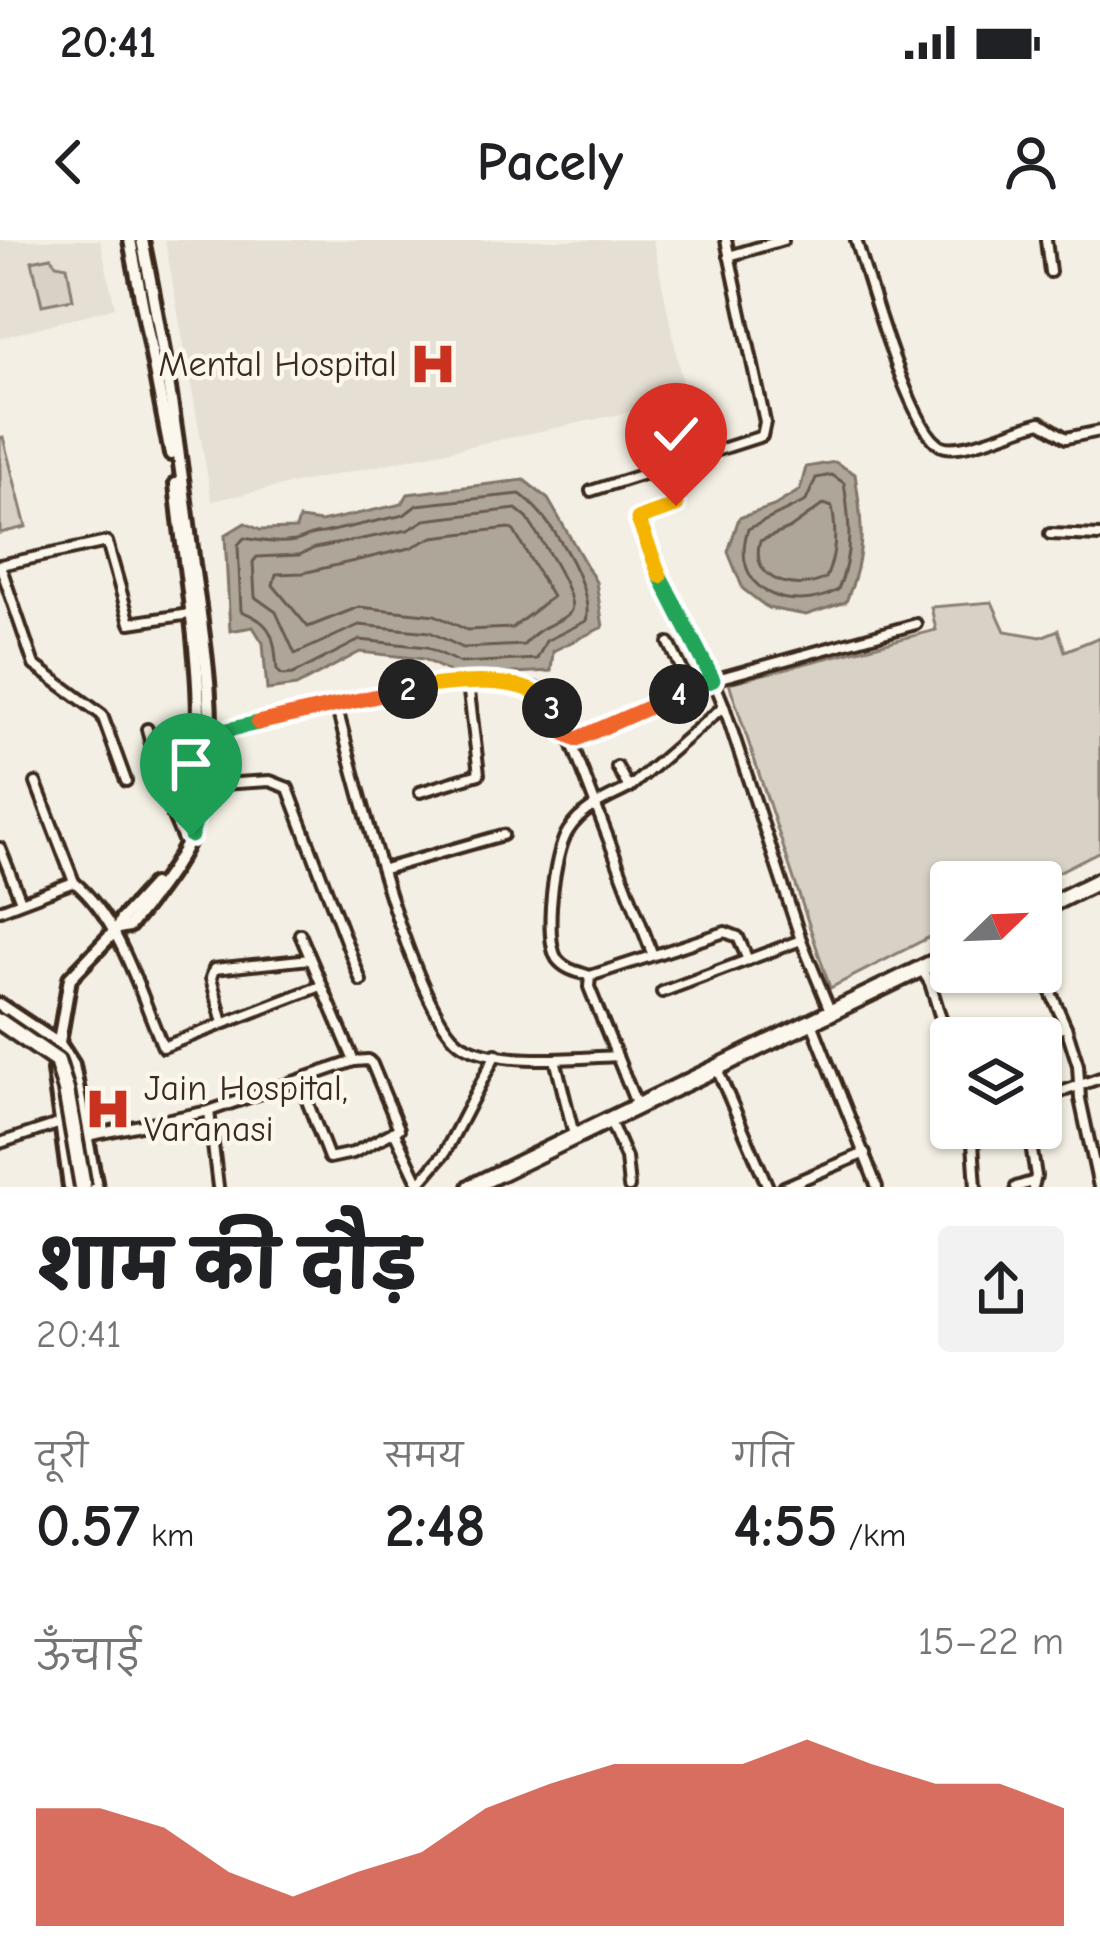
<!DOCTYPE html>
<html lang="hi">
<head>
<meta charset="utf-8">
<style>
  :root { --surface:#fff; --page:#f2f2f2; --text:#202124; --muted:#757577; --accent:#c8321e }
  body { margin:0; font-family:"Comic Neue","Playpen Sans Deva",sans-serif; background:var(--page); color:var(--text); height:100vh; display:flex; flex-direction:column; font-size:45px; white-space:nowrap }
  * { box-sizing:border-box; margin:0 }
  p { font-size:39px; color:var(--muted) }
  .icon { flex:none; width:66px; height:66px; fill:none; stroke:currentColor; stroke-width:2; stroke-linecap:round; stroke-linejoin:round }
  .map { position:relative; height:947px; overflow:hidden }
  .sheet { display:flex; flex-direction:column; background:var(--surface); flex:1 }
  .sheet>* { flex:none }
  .needle { width:78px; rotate:67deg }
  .controls { position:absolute; left:930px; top:621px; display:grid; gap:24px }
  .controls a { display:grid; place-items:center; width:132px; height:132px; border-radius:12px; background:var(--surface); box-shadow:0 3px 9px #0004; font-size:60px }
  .pin { position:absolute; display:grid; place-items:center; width:102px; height:102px; color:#fff; margin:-123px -51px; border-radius:50% 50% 50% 0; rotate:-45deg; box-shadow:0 0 12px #0007 }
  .pin .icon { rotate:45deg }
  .km { position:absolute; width:60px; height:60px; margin:-30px; border-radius:50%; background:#222; color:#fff; font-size:33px; line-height:60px; text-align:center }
  .round { display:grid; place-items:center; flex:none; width:126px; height:126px; border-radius:12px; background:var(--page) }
  .overview { display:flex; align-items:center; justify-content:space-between; height:204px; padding:0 36px }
  h1 { font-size:66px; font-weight:800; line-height:90px }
  .metrics { display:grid; grid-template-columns:repeat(3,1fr); gap:18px; height:204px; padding:12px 36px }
  .metrics div { display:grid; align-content:center }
  .metrics b { font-size:60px; font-weight:800 }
  .metrics small { font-size:33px; font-weight:400 }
  .metrics p { font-size:33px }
  .chart { height:336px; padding:24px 36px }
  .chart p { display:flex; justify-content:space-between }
  .chart svg { width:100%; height:216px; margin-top:12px; fill:var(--accent); opacity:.7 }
  .status { display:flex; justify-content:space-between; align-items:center; height:84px; padding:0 60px; background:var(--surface); direction:ltr }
  .status svg { height:33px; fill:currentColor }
  header { display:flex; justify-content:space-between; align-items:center; height:156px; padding:0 36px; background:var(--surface); font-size:54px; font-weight:800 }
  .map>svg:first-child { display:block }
</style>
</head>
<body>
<div class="status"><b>20:41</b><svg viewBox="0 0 49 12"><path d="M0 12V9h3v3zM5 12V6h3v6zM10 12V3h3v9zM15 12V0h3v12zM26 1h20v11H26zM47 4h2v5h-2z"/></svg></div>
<header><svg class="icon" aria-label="back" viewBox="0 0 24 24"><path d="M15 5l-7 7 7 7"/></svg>Pacely<svg class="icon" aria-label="person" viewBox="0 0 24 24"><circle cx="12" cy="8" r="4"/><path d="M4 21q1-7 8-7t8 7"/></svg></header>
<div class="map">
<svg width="1100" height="947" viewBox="0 0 1100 947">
  <rect width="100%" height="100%" fill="#f3efe4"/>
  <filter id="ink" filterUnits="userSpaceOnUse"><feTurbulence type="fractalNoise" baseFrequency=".00833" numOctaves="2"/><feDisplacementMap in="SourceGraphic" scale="24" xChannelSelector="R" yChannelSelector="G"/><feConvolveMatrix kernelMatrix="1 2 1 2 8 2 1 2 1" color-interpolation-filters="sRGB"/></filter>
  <g filter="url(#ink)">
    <g fill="#e5dfd4">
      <polygon points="0,0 100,0 115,67 0,98"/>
      <polygon points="165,0 653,0 686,160 212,261"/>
    </g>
    <g fill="#d8d1c6" stroke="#8a7e72" stroke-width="3">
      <polygon points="51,17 56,24 67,26 73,59 42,65 32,21"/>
      <polygon points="3,197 26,287 0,293 0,198"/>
      <polygon points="992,362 1005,391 1041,397 1058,390 1065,411 1100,397 1100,611 1038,642 951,642 951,686 830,748 729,443 936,390 931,367"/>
    </g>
    <g fill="#afa69a" stroke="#817468" stroke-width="3">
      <path d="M835,222L855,234C863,285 866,314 846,362L806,375L768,368L743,349L728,312L739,278L774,266L800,250L806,227Z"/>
      <polygon points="524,240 548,259 596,342 603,387 553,411 551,431 457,436 424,419 360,412 296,446 267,450 263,403 253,387 230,391 225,295 245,283 260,290 296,289 299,279 321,282 402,264 408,254"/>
    </g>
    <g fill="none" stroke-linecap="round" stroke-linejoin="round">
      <g stroke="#695c50" stroke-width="3">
        <path d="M832,235L844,243C850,282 853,314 838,350C789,376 728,350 748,289L806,261L816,238Z"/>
        <path d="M520,254C548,273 595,348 586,381L546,401L537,419L460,423L427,407L360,400L293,434L282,435L277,430C274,396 273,383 241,371L238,305L244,298C259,301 278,304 295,301C307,298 310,293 323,293L404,275L417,265Z"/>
        <path d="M824,264L832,267C837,292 836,315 826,338C799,353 748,342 760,301L789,289Z"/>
        <path d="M516,269L527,278C536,293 581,359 570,372C562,383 540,384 524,405L463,408L430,392L359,385L295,414L276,372L255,357L253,322L257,317L299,315L315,308L408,290L425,280Z"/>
        <polygon points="509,288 514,291 552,357 512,388 467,390 435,375 359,367 308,387 273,345 276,334 303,333 410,308 433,297"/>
      </g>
      <defs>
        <g id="minor">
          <path d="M856,0C867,35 911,194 942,206C962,214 1019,187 1041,182L1066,198L1100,191"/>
          <polyline points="1046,0 1050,32"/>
          <polyline points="729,16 783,0"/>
          <polyline points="666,228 677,266 638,279 662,342 709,429 724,466 801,700 831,773"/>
          <polyline points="591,251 762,196 765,182 726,0"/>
          <polyline points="1050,294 1100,296"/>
          <polyline points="0,325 107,302 130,383 196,373"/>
          <polyline points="0,325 34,425 102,475 126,541"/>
          <polyline points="669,403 691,448"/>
          <path d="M336,465C353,528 414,778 463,805C501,826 574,818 617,816"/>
          <polyline points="147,489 164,555 183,600"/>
          <path d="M210,494C304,473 441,426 535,448L550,463L564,493L577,499L713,440L916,384"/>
          <polyline points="570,498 652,713"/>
          <polyline points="617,527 629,548 724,466"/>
          <polyline points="36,543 74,642"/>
          <polyline points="205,545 270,541 288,548 361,741"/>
          <polyline points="420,552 479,534 468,444"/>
          <polyline points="0,608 21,661"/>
          <polyline points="384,629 503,595"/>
          <path d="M0,670L74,642C121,681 139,752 163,807L321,746"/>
          <polyline points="300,694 354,821"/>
          <polyline points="922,730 930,743 951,811"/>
          <polyline points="1041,730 1066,787"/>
          <path d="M590,736C579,732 565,730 557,719C543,698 554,612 568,591C582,569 606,559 629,548"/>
          <polyline points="662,752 801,700"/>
          <polyline points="223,783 211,738 214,729 310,719"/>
          <polyline points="812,783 877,947"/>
          <polyline points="1030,798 1066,787 1078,825 1080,859 1099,947"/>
          <polyline points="555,819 575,899"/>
          <polyline points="717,829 768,947"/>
          <polyline points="1041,859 1100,838"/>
          <polyline points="637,866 589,747 590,736 725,692 738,697 748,720"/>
          <polyline points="610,881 626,918 629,947"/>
          <polyline points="972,888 976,947"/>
          <polyline points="394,891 419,944"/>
          <polyline points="87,896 209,871"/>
          <polyline points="0,903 61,883"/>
          <polyline points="1031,905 1036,936 1033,947"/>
          <polyline points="218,947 209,871 354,821 368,820 372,824 399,889 353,913 329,918 299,840"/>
          <polyline points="416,947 444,914 496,814"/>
          <polyline points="784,947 865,913"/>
          <polyline points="1016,947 1032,942"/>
        </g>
        <g id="tertiary">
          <polyline points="130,0 171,214"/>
          <path d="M176,244C187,354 211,462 192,571"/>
          <polyline points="118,688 121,680 153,645"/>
          <polyline points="0,765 60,805 73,825 96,947"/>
          <path d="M70,947L54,831L70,738L118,688L129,686C165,642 197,602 206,544C217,471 203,397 193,325C180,216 165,107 142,0"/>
        </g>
        <g id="trunk">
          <polyline points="1041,669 1100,640"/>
          <polyline points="471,947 951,714"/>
        </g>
      </defs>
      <use href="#minor" stroke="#3b2a1e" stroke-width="16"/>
      <use href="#tertiary" stroke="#3b2a1e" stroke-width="20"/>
      <use href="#trunk" stroke="#3b2a1e" stroke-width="22"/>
      <use href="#minor" stroke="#fbf7ec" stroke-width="8"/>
      <use href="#tertiary" stroke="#fbf7ec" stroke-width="10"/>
      <use href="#trunk" stroke="#fbf7ec" stroke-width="14"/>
      <defs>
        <polyline id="trunk-bridge" points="0,782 57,821 66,850 83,947"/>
      </defs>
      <use href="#trunk-bridge" stroke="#3b2a1e" stroke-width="22" stroke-linecap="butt"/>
      <use href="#trunk-bridge" stroke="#fbf7ec" stroke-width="14"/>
    </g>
  </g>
  <g fill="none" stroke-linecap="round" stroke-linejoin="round" filter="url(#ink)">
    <defs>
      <polyline id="split-1" points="191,596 206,545 210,494 258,483"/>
      <polyline id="split-2" points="258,483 408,449"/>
      <path id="split-3" d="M408,449C445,443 532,431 552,468"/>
      <polyline id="split-4" points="552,468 564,493 577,499 679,454"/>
      <polyline id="split-5" points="660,336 713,440 679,454"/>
      <polyline id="split-6" points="660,336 638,279 676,266"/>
    </defs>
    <use href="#split-1" stroke="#fff" stroke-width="24"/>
    <use href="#split-2" stroke="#fff" stroke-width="24"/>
    <use href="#split-3" stroke="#fff" stroke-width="24"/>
    <use href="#split-4" stroke="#fff" stroke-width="24"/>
    <use href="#split-5" stroke="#fff" stroke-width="24"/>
    <use href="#split-6" stroke="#fff" stroke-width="24"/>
    <use href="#split-1" stroke="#22a559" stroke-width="15"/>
    <use href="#split-2" stroke="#f0652b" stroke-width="15"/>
    <use href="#split-3" stroke="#f5b400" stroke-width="15"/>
    <use href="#split-4" stroke="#f0652b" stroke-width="15"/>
    <use href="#split-5" stroke="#22a559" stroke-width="15"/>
    <use href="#split-6" stroke="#f5b400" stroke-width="15"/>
  </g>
  <defs>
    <symbol id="hospital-bare" viewBox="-9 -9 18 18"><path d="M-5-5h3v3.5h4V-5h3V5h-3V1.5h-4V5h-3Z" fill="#c8321e" stroke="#fbf7ec" stroke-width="2.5" paint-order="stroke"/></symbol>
  </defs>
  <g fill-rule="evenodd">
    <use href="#hospital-bare" x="400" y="91" width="66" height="66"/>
    <use href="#hospital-bare" x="75" y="836" width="66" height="66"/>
  </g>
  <g text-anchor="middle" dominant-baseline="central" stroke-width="9" stroke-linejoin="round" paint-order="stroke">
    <g font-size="36" fill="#3b2a1e" stroke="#fbf7ec" text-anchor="end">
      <text x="397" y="124">Mental Hospital</text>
      <text x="144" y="848" text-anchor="start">Jain Hospital,<tspan x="144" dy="41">Varanasi</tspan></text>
    </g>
  </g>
</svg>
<div class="controls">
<a><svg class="needle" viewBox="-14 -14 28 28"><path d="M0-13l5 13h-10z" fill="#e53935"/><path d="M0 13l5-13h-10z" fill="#757577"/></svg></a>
<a><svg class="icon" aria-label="layers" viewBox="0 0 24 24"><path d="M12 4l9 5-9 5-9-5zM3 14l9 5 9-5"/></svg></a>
</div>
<div class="pin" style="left:191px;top:596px;background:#1e9e55"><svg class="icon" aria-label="arrive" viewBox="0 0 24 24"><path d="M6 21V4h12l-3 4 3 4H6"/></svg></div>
<div class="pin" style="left:676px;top:266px;background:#d93025"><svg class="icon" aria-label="check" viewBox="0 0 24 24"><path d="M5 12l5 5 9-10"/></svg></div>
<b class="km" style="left:408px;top:449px">2</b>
<b class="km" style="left:552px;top:468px">3</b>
<b class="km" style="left:679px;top:454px">4</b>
</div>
<section class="sheet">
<div class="overview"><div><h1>शाम की दौड़</h1><p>20:41</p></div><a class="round"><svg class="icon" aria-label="share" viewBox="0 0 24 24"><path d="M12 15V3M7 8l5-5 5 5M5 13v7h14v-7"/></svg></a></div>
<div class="metrics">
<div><p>दूरी</p><b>0.57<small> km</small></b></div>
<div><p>समय</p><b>2:48</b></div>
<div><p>गति</p><b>4:55<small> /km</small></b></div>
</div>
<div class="chart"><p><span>ऊँचाई</span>15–22 m</p>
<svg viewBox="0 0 160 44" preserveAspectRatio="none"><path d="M0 44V20L10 20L20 24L30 33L40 38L50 33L60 29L70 20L80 15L90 11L100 11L110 11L120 6L130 11L140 15L150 15L160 20V44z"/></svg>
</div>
</section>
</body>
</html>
